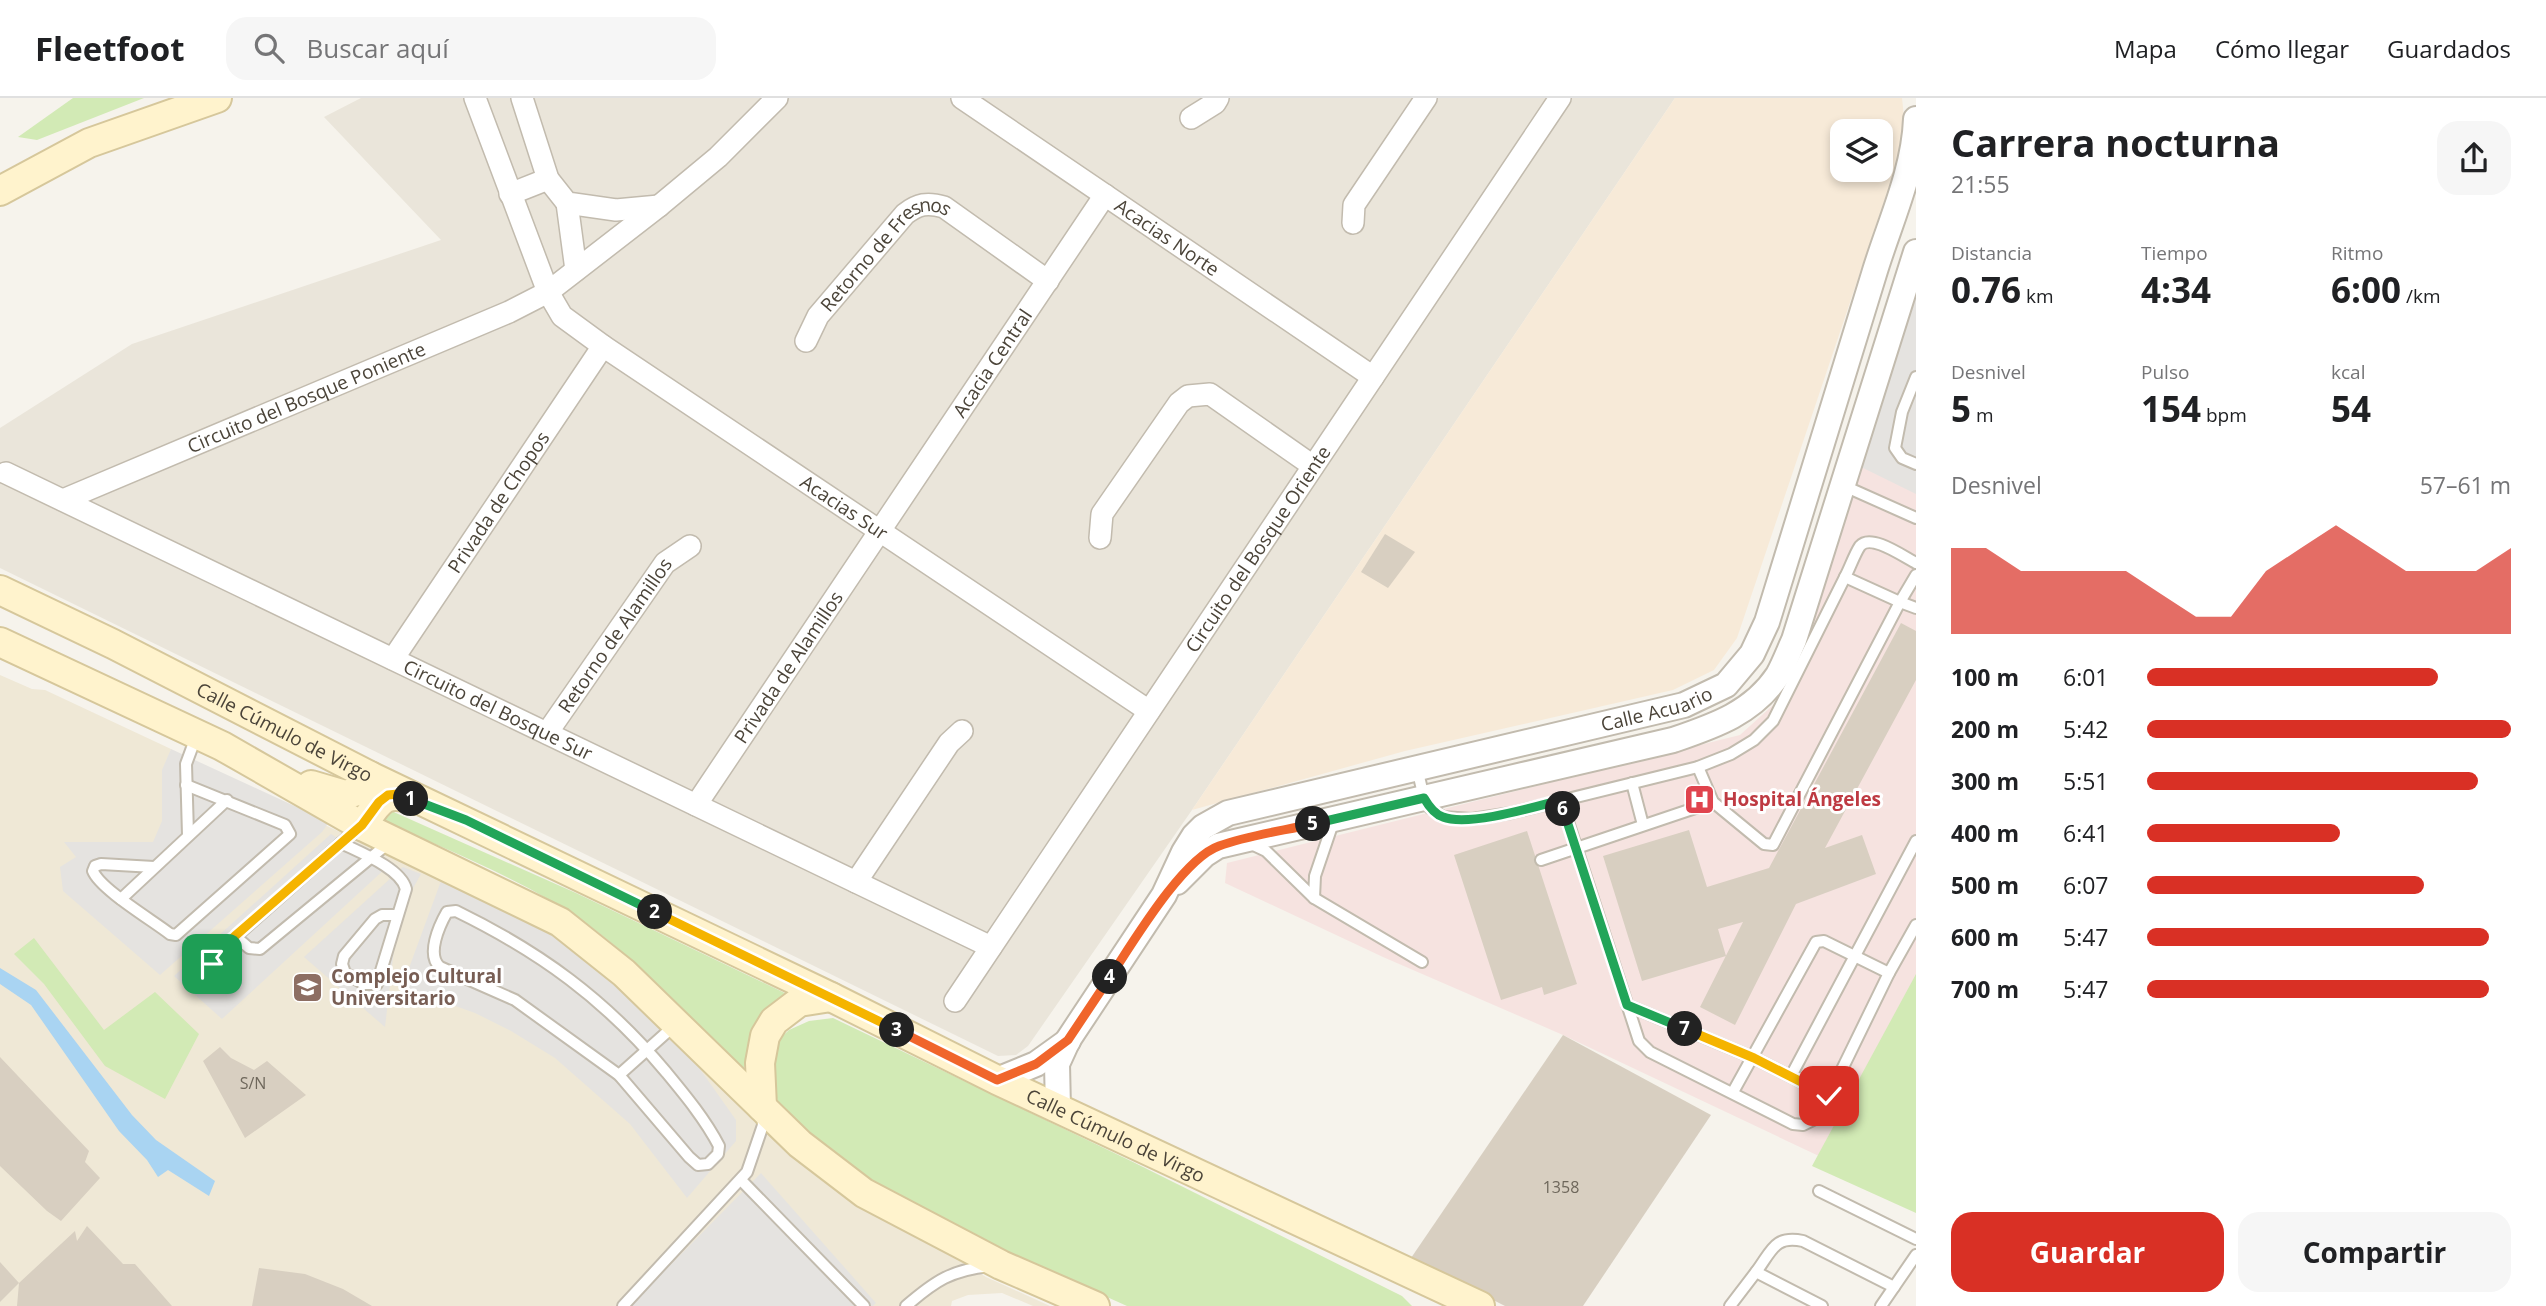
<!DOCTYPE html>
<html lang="es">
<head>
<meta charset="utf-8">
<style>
  :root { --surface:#fff; --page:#f6f6f6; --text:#202124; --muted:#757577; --line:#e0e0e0; --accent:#d93025 }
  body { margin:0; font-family:"Open Sans",sans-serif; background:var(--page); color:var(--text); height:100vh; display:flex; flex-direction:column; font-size:26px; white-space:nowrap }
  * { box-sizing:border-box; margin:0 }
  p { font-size:23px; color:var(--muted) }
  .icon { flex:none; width:38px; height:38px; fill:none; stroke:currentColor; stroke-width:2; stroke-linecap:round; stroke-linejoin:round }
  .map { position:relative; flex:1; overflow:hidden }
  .side { display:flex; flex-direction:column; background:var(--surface); width:630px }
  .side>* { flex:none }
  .tools { position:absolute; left:1830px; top:21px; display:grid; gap:14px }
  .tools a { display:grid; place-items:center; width:63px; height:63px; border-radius:14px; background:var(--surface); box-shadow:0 4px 10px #0003; font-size:35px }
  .pin { position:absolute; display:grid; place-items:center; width:60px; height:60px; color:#fff; margin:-30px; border-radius:14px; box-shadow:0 4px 10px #0006 }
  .km { position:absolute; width:35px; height:35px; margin:-18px; border-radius:50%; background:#222; color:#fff; font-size:19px; line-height:35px; text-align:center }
  .round { display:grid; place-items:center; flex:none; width:74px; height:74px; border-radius:21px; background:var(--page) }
  .overview { display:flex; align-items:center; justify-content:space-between; height:119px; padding:0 35px }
  h1 { font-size:38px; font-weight:700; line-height:52px }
  .stats { display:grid; grid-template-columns:repeat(3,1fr); gap:10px; height:119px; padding:7px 35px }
  .stats div { display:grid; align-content:center }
  .stats b { font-size:35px; font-weight:700 }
  .stats small { font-size:19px; font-weight:400 }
  .stats p { font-size:19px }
  .chart { height:196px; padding:14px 35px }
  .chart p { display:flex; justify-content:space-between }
  .chart svg { width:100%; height:126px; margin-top:7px; fill:var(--accent); opacity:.7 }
  .action { display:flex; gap:14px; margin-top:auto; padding:14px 35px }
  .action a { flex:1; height:80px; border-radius:21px; background:var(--accent); color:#fff; font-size:28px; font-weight:700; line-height:80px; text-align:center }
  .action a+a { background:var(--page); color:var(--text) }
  ul { padding:0 35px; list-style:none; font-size:23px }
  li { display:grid; grid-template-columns:112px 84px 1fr; align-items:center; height:52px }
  li i { height:18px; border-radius:9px; background:var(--accent) }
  header { display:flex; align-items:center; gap:42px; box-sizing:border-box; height:98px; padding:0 35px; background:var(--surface); border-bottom:2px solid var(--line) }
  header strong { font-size:33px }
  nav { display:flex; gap:38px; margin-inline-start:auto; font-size:24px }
  .search { width:490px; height:63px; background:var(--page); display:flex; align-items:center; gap:18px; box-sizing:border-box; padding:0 24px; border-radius:21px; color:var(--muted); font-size:26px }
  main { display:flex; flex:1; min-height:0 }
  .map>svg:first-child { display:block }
</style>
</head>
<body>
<header>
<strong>Fleetfoot</strong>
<div class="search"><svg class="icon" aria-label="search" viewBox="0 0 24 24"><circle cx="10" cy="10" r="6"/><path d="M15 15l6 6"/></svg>Buscar aquí</div>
<nav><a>Mapa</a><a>Cómo llegar</a><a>Guardados</a></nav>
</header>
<main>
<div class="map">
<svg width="1916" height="1208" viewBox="0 0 1916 1208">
  <rect width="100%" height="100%" fill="#f6f3ec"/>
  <polygon fill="#eae5da" points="361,0 1675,0 1192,712 1028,948 1016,957 998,958 0,470 0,330 132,246 441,142 324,19"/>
  <path fill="#f7ead8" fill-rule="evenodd" d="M1675,0H1902L1906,38L1737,540L1714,572L1673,592L1405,653L1192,712ZM1843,33H1881V72H1843Z"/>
  <polygon fill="#efe8d6" points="0,577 32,591 45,592 171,651 170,654 533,825 588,864 788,1053 843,1098 929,1144 986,1179 1050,1208 1033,1208 1002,1195 968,1197 952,1203 951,1208 0,1208"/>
  <polygon fill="#f6e3e0" points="1868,353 1916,376 1916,880 1821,1059 1563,937 1383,859 1225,785 1227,765 1740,637 1784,597"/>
  <g fill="#d2eab5">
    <polygon points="73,0 144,0 37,42 18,39"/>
    <path d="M387,711L576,795L791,898L752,941L744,969H741C693,922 645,869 590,828C530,784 450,754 382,722Z"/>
    <polygon points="34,840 104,932 155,894 199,936 165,1001 105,968 44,886 14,856"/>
    <polygon points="1916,876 1916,1115 1812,1068"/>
    <polygon points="833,920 1133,1064 1402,1198 1412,1208 1127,1208 978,1141 887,1095 840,1062 779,1005 771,987 777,943 789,932 809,923"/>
  </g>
  <g fill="#e5e3e0">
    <polygon points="1916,193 1916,396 1857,367 1908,223"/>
    <polygon points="171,651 329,724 322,734 160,877 63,793 60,769 76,759 64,744 153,744 162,723 162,672"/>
    <polygon points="331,736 386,770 222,921 174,878"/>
    <polygon points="403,769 421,776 398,817 385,929 304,859"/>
    <polygon points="441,783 506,809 567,844 690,957 736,1022 736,1043 687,1100 630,1026 555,960 511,933 475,915 402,889"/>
    <polygon points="761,1075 876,1205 873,1208 630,1208"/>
  </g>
  <polygon fill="#a9d4f2" points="0,870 36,892 132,1017 156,1042 215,1083 209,1098 168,1072 158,1079 147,1062 119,1033 31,907 0,886"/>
  <g fill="#d8cfc1">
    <polygon points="1385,436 1415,454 1388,490 1361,474"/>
    <polygon points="1901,525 1916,533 1916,582 1825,750 1862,737 1876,776 1796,806 1735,927 1700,909 1743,824 1718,831 1726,858 1642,883 1603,758 1689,732 1707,789 1769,770"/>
    <polygon points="1527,733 1577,886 1544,897 1542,889 1501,902 1454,757"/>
    <polygon points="1563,937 1711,1017 1583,1208 1505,1208 1411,1160"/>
    <polygon points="220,949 231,960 254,972 267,963 306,997 245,1040 203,963"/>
    <polygon points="0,959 89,1053 85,1064 100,1080 61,1123 47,1113 0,1068"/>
    <polygon points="87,1128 123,1166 135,1166 172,1208 17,1208 19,1185 75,1133 77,1143"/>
    <polygon points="0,1164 19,1185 0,1204"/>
    <polygon points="259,1170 305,1176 343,1191 372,1208 252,1208"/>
  </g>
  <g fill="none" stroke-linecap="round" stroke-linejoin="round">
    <defs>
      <g id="service">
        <polyline points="1916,279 1902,314 1895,350 1902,360 1916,366"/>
        <polyline points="1842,387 1916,420"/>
        <polyline points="1916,477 1900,504 1916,510"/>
        <path d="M1698,669L1713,704L1764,746L1773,747L1900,504L1845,479C1850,470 1854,457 1860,448C1871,435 1904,459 1916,465"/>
        <polyline points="1417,670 1424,700 1430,710 1443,719 1472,721 1511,715 1698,669 1731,656 1754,642 1773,623 1845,479"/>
        <polyline points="1632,685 1643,727"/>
        <polyline points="1561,702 1639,943 1650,954 1793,1026 1803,1027 1813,1022 1829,998 1889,875 1916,827"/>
        <polyline points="188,737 186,666 196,639"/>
        <path d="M341,745C359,754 401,770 406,791L377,886H364L345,875L342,866L344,858L375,821L382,817H398"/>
        <polyline points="1249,745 1266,753 1314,800 1422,864"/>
        <polyline points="1541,762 1713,704"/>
        <path d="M154,769L101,766L95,768L93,773C100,791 152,822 170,836L176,837L290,736L285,727L186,687"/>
        <polyline points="1314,800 1315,778 1334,722"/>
        <polyline points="121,801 227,702"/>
        <path d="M456,813C540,854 605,901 666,974C685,997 705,1021 719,1048L718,1056L708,1066L698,1067L689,1059L619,977L515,902L440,869C426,857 439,828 447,814Z"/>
        <polyline points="235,838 249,850 260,851 391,743"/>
        <polyline points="227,883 214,869 212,862 214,858 359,729"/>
        <polyline points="1627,907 1754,960 1829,998"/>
        <polyline points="619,977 675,927"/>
        <polyline points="1791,978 1916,743"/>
        <polyline points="1733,994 1816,844 1824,843 1889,875"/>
        <polyline points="741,1082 864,1208"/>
        <polyline points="1819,1093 1916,1141"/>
        <path d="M1756,1174C1772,1153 1774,1137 1803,1143L1894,1189"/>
        <polyline points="623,1208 747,1074 763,1027 762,1015"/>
        <path d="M906,1208C935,1183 951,1172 990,1168"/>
        <polyline points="1730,1208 1756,1174 1822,1208"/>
        <polyline points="1881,1208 1916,1157"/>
      </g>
      <g id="minor">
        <path id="s1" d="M475,0L548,194L562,218L603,248L1149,613"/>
        <polyline points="522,0 548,81 567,105 616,112 659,108"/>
        <path id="s2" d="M962,0L1373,279"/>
        <polyline points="1191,20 1215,5 1218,0"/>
        <polyline points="510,96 548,81"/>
        <polyline points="567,105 576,172"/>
        <polyline points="1353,125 1354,107 1426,0"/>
        <path id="s3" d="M806,243L818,218L905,116C918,106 927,104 944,109L1048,183"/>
        <path id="s4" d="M6,375L991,849"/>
        <path id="s5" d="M63,402L509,214L548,194L659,108L718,59L777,0"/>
        <polyline points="1100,440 1102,416 1179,305 1188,298 1210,296 1313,368"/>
        <path id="s6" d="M393,561L603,248"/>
        <path id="s7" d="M547,635L665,465L690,448"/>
        <path id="s8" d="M696,707L1105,97"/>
        <polyline points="856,784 949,645 962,633"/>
        <path id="s9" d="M955,903L1560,0"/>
      </g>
      <g id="tertiary">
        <path d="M1177,784L1204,757L1218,748L1673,642C1714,628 1753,615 1778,577C1784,566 1789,553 1794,542L1916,154"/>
        <polyline points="997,982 1036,966 1068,943"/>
        <path id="s10" d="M1058,1011L1057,966L1068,942L1164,797L1184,754L1194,738L1203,729L1228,715L1684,607L1726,587L1752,556L1767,524C1802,408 1838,292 1874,176C1889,126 1914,74 1916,21"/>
      </g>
      <g id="secondary">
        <polyline points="0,93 89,45 217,0"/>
        <path id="s11" d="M0,492L113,546L370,678L831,899L997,982L1480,1208"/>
        <polyline points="0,544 222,648 362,728 560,824 624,875 800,1046 864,1095 1001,1167 1095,1208"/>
        <polyline points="311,687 345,697 361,692 370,678"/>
        <path d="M362,728C379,704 383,691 414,702"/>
        <polyline points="762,1009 760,965 765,938 774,923 799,904 831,899"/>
      </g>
    </defs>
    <use href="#service" stroke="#c2bbae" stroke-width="14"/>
    <use href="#minor" stroke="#c2bbae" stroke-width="24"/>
    <use href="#tertiary" stroke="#c2bbae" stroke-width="28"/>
    <use href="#secondary" stroke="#d6c79b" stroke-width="32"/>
    <use href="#service" stroke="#fff" stroke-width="10"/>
    <use href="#minor" stroke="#fff" stroke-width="21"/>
    <use href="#tertiary" stroke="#fff" stroke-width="24"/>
    <use href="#secondary" stroke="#fff3cd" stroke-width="28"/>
  </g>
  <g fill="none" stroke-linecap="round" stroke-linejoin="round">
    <defs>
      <polyline id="split-1" points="212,866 214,858 235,838 362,727 379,704 388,697 398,696 411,701"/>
      <polyline id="split-2" points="411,701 466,722 655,814"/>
      <polyline id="split-3" points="655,814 897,932"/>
      <polyline id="split-4" points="897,932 997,982 1036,966 1068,942 1110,879"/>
      <path id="split-5" d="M1110,879C1132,846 1182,761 1219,748C1249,737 1282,733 1313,726"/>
      <path id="split-6" d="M1313,726L1424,700C1428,707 1434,716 1443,719C1468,729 1534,709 1561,702L1563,711"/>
      <polyline id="split-7" points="1563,711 1627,907 1685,931"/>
      <polyline id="split-8" points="1685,931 1754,960 1829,998"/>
    </defs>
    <use href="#split-1" stroke="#fff" stroke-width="14"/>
    <use href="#split-2" stroke="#fff" stroke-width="14"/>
    <use href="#split-3" stroke="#fff" stroke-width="14"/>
    <use href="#split-4" stroke="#fff" stroke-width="14"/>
    <use href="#split-5" stroke="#fff" stroke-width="14"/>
    <use href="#split-6" stroke="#fff" stroke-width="14"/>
    <use href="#split-7" stroke="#fff" stroke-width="14"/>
    <use href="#split-8" stroke="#fff" stroke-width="14"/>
    <use href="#split-1" stroke="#f5b400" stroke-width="9"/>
    <use href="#split-2" stroke="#22a559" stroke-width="9"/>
    <use href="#split-3" stroke="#f5b400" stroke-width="9"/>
    <use href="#split-4" stroke="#f0652b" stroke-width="9"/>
    <use href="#split-5" stroke="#f0652b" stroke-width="9"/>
    <use href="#split-6" stroke="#22a559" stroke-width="9"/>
    <use href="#split-7" stroke="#22a559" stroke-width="9"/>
    <use href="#split-8" stroke="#f5b400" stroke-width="9"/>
  </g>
  <defs>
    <symbol id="hospital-square" viewBox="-11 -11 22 22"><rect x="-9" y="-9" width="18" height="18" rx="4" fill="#e0444e" stroke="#fff"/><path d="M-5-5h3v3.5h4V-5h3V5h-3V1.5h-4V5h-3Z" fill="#fff"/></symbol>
    <symbol id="university-square" viewBox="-11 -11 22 22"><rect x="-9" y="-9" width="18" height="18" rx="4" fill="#8d6e63" stroke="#fff"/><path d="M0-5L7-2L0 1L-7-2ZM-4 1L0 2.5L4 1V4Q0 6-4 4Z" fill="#fff"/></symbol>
  </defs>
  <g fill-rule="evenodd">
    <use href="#hospital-square" x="1682" y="684" width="35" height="35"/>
    <use href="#university-square" x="290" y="872" width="35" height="35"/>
  </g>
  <g text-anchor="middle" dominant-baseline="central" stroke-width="6" stroke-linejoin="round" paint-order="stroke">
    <g font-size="16" fill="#6e675b">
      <text x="253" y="985">S/N</text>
      <text x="1561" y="1089">1358</text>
    </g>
    <g font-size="19" fill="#4b4439" stroke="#fff">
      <text stroke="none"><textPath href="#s2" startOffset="248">Acacias Norte</textPath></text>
      <text stroke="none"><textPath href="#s3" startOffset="124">Retorno de Fresnos</textPath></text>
      <text stroke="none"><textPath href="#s8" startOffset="532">Acacia Central</textPath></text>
      <text stroke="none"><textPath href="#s5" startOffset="264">Circuito del Bosque Poniente</textPath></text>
      <text stroke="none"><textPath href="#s6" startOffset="189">Privada de Chopos</textPath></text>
      <text stroke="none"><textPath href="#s1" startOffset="576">Acacias Sur</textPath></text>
      <text stroke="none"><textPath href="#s9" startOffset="544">Circuito del Bosque Oriente</textPath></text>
      <text stroke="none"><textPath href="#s7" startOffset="119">Retorno de Alamillos</textPath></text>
      <text stroke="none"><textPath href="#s8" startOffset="166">Privada de Alamillos</textPath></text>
      <text stroke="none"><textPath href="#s10" startOffset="794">Calle Acuario</textPath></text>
      <text stroke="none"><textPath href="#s4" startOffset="546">Circuito del Bosque Sur</textPath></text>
      <text stroke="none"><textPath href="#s11" startOffset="318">Calle Cúmulo de Virgo</textPath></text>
      <text stroke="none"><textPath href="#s11" startOffset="1242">Calle Cúmulo de Virgo</textPath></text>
    </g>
    <g font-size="19" font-weight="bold" fill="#be3a42" stroke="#fff" text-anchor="start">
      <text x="1723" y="701">Hospital Ángeles</text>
    </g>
    <g font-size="19" font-weight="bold" fill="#785e54" stroke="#fff" text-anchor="start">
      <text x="331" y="878">Complejo Cultural<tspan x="331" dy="22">Universitario</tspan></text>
    </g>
  </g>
</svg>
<div class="tools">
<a><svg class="icon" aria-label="layers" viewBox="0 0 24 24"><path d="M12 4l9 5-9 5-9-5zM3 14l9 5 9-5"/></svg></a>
</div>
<div class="pin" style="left:212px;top:866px;background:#1e9e55"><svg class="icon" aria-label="arrive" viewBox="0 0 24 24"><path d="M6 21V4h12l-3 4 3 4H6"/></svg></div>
<div class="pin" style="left:1829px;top:998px;background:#d93025"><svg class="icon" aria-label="check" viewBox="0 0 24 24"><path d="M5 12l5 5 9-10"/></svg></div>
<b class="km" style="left:411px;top:701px">1</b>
<b class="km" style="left:655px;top:814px">2</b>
<b class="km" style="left:897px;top:932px">3</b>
<b class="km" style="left:1110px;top:879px">4</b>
<b class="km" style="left:1313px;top:726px">5</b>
<b class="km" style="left:1563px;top:711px">6</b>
<b class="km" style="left:1685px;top:931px">7</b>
</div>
<section class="side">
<div class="overview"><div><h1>Carrera nocturna</h1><p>21:55</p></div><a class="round"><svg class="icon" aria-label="share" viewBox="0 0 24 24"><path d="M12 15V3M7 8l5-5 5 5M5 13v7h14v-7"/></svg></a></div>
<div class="stats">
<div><p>Distancia</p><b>0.76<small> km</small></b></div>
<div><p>Tiempo</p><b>4:34</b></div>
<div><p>Ritmo</p><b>6:00<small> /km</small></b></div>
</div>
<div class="stats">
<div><p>Desnivel</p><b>5<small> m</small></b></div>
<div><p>Pulso</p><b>154<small> bpm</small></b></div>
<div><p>kcal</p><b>54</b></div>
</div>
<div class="chart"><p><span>Desnivel</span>57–61 m</p>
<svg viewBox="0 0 160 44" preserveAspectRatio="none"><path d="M0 44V14L10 14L20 22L30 22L40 22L50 22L60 30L70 38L80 38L90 22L100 14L110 6L120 14L130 22L140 22L150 22L160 14V44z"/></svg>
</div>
<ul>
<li><b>100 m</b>6:01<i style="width:80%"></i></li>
<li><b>200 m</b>5:42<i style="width:100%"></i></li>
<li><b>300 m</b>5:51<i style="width:91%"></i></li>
<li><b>400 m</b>6:41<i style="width:53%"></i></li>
<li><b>500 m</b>6:07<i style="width:76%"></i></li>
<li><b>600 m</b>5:47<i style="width:94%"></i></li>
<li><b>700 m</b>5:47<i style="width:94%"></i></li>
</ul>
<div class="action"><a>Guardar</a><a>Compartir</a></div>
</section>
</main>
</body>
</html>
